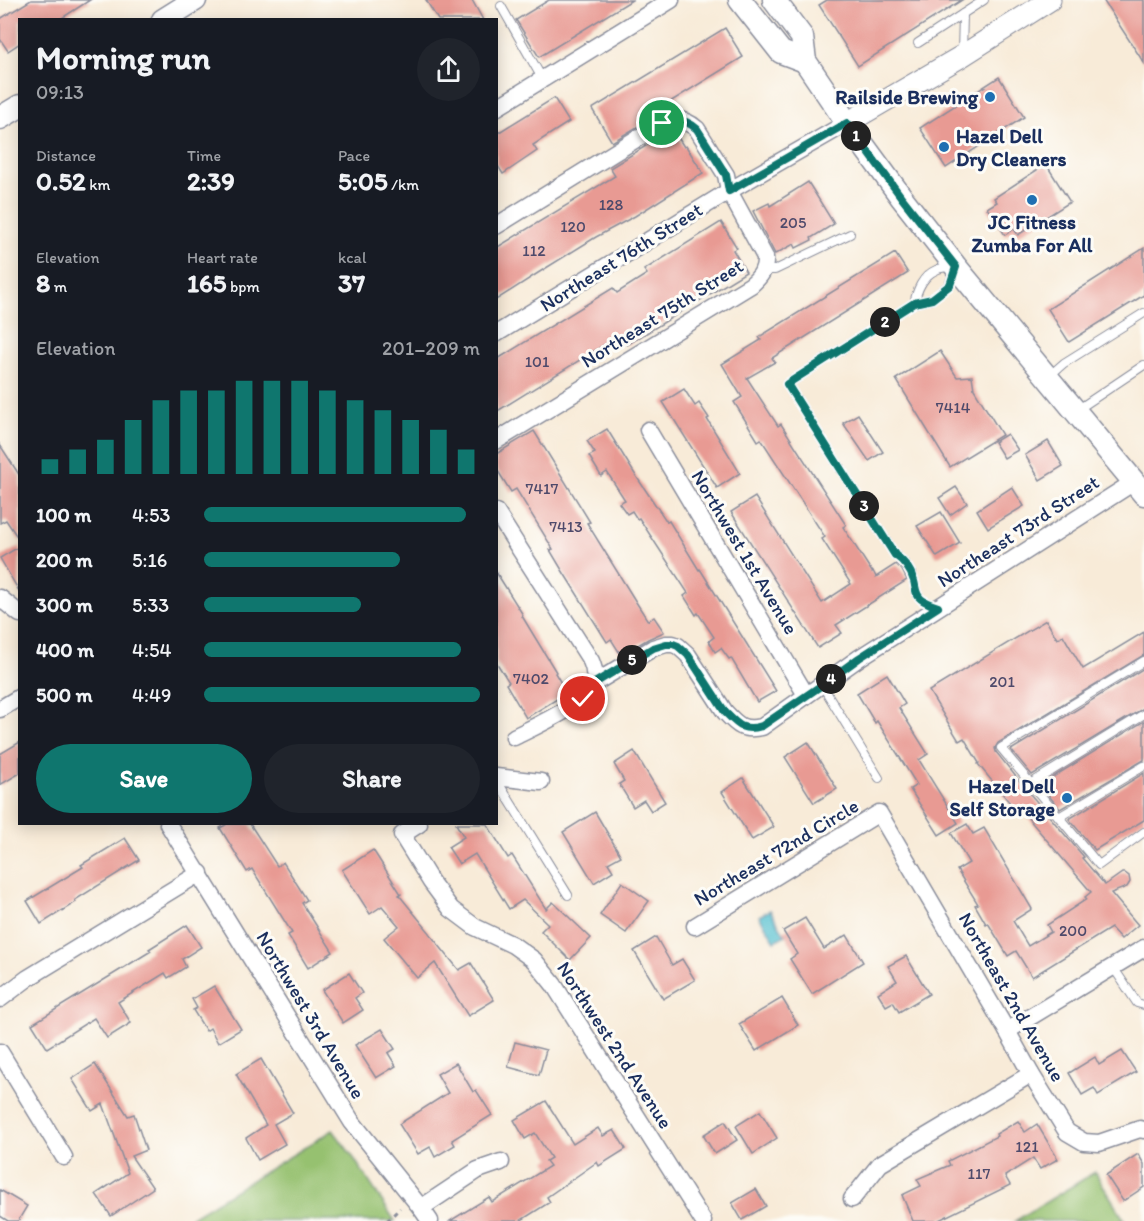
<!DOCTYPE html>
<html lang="en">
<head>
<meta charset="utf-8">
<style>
  :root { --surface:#171b24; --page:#20242c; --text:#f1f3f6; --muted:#9ea1a6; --accent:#0f766e }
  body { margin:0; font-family:Itim,sans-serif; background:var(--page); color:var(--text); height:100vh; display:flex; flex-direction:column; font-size:22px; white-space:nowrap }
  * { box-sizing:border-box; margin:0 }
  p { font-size:20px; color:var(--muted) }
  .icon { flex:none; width:33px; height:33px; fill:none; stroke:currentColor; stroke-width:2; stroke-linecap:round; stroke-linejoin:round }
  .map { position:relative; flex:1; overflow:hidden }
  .panel { position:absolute; left:18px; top:18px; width:480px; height:807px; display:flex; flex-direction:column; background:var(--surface); border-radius:0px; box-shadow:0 3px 15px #0003 }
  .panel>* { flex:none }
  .pin { position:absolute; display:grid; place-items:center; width:51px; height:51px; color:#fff; margin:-26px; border:3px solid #fff; border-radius:50%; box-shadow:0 2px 6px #0007 }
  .km { position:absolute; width:30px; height:30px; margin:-15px; border-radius:50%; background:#222; color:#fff; font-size:16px; line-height:30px; text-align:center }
  .round { display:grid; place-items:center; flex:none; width:63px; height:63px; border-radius:32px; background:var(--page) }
  .headline { display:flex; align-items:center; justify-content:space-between; height:102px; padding:0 18px }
  h1 { font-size:33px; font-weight:700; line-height:45px }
  .figures { display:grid; grid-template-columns:repeat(3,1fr); gap:9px; height:102px; padding:6px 18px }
  .figures div { display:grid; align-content:center }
  .figures b { font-size:26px; font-weight:700 }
  .figures small { font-size:16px; font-weight:400 }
  .figures p { font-size:16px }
  .chart { height:168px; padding:12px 18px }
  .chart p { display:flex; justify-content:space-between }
  .chart svg { width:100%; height:108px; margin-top:6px; stroke:var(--accent); stroke-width:6 }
  .primary-button { display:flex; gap:12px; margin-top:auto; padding:12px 18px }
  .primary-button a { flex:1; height:69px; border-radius:36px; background:var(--accent); color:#fff; font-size:24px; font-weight:700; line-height:69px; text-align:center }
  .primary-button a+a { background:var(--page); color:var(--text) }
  ul { padding:0 18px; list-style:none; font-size:20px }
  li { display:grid; grid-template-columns:96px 72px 1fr; align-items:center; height:45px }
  li i { height:15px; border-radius:8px; background:var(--accent) }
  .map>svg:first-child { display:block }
</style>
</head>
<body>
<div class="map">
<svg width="1144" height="1221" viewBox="0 0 1144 1221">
  <rect width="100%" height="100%" fill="#fdfcf7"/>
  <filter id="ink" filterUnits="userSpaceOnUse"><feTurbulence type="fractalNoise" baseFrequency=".0167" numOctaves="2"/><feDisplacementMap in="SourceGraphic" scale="12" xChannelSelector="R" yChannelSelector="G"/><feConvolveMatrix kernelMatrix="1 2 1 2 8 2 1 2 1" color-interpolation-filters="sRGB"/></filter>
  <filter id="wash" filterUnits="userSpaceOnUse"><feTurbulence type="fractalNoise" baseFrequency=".008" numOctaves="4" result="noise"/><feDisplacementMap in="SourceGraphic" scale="24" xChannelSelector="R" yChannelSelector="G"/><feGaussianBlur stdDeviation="1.35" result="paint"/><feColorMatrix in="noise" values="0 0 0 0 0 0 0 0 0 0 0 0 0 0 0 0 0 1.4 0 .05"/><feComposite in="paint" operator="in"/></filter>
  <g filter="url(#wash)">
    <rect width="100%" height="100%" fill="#f8ebd8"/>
    <g fill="#96c16f" stroke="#587866" stroke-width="1.5">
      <polygon points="333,1130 353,1157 395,1221 185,1221"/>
      <polygon points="1095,1172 1125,1221 1015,1221"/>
    </g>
    <polygon fill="#55c0d0" stroke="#387897" stroke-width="1.5" points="770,910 785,935 775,941 759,916"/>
    <g id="blocks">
      <g fill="#e89a93">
        <polygon points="31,0 90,0 59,20 20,20 20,43 8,51 0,39 0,19"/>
        <polygon points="426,0 472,0 483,20 438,20"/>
        <polygon points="549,0 632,0 539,57 516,20"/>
        <polygon points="827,0 962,0 858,66 819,5"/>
        <polygon points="1103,0 1144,0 1144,63 1131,43"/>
        <polygon points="725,28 743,57 660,108 662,112 612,142 592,109"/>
        <polygon points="999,77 1024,117 946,168 920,128"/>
        <polygon points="554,98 569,122 533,145 537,151 503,174 496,163 496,134"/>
        <polygon points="674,131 684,147 686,146 703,173 635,216 596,237 538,273 496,300 496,248 615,176 610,168 667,133"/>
        <polygon points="1046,164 1070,202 1018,235 1014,229 1005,235 987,208 997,202 994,198"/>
        <polygon points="808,182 834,224 811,238 812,240 796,248 794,244 775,254 753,211 769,203 770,206"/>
        <polygon points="721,222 737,248 733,250 746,272 627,345 620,335 496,412 496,360 613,288 617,293 647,274 644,270"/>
        <polygon points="1144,248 1144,295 1069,342 1048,309"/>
        <polygon points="895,253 908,273 772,358 775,362 747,378 778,426 781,424 846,525 843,527 872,572 873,571 876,577 896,564 902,570 907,580 836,625 842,633 818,648 731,512 755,497 822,603 851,584 822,539 825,537 761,439 758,441 734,402 742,397 722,364 761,340 759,337"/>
        <polygon points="940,351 957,377 972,376 974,389 1002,435 950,467 896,379"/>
        <polygon points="684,389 695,406 699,403 709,418 707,419 740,473 717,488 663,402"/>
        <polygon points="858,414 883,452 869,461 843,423"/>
        <polygon points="607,429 636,476 667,522 669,521 699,570 700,569 776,691 757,702 731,658 729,659 721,648 715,652 709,641 714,637 698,613 696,615 684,596 688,593 639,518 637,519 632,511 627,514 619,503 625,500 607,472 601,476 589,456 595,453 587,441"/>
        <polygon points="534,431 590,522 587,523 636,602 648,621 654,617 664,632 648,639 621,655 611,639 607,642 562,570 550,550 553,549 516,489 511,492 496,468 496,454"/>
        <polygon points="1007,434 1018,450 1004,458 994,442"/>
        <polygon points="1048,441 1063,466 1040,480 1025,455"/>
        <polygon points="0,445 20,476 20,541 6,520 0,523"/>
        <polygon points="956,487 967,503 950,515 939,498"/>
        <polygon points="1012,487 1024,506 988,528 977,510"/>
        <polygon points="941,512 960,543 937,557 917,526"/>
        <polygon points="20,546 19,591 0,558"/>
        <polygon points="496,572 523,615 522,616 556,672 555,673 567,693 526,718 506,684 509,682 496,662"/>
        <polygon points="1046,620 1057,639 1063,635 1083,669 1144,632 1144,655 998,743 995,748 996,752 1025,788 1084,857 1082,858 1105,885 1122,873 1125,873 1129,876 1130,882 1127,887 1111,893 1138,925 1121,939 1111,928 1032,977 1016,951 1008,956 988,923 986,924 975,905 978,904 957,870 969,863 951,833 967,824 973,834 984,828 1032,909 1013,921 1028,946 1051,932 1047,925 1087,899 1085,897 1091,892 1022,811 1019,814 978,764 979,763 964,738 959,741 929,691"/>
        <polygon points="1144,668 1144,708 1032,775 1011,750"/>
        <polygon points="887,674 905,704 899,708 928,754 919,760 958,823 939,835 910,789 917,785 877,721 875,723 857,693"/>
        <polygon points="1144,721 1144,760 1060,809 1040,785"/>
        <polygon points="20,742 20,773 0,785 0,754"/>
        <polygon points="808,742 837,789 814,803 785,757"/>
        <polygon points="634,751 665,802 651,811 644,800 633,807 619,784 624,781 614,764"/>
        <polygon points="1144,773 1144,820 1095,850 1069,819"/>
        <polygon points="743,778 774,827 752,840 722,792"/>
        <polygon points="595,812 621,856 608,863 613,871 594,883 563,832"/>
        <polygon points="227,824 250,824 277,866 283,862 307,900 302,903 333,952 308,968 288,935 292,933 252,869 247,872 220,828"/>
        <polygon points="456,824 487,824 508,858 512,855 546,909 553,902 591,938 570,960 541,931 548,924 523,900 509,909 475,854 459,864 448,847 464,837"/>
        <polygon points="125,838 139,860 75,900 76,902 41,924 27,901 83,867 81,865"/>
        <polygon points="373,850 401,894 399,895 430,933 429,933 459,970 471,963 494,1000 468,1016 435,963 417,978 384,938 399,926 382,906 370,914 342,870"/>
        <polygon points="622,882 649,901 626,933 600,915"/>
        <polygon points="805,918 824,949 847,935 863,962 812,994 790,959 797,954 783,931"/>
        <polygon points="187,925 201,947 182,959 186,967 168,978 165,973 118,1002 131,1023 107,1038 94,1018 47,1048 32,1024 151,951 149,949"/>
        <polygon points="656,937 672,965 682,959 695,980 663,999 634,951"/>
        <polygon points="906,956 929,994 899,1012 893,1002 886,1006 878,993 897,981 888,966"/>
        <polygon points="349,973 362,993 355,998 363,1010 343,1023 322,990"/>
        <polygon points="214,986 241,1029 218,1043 210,1028 206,1031 193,1010 197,1008 192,999"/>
        <polygon points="782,998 798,1025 756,1051 739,1024"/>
        <polygon points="382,1029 395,1049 388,1053 396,1066 376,1078 355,1045"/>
        <polygon points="515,1042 546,1050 539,1075 508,1067"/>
        <polygon points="1122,1051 1136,1072 1098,1095 1094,1088 1082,1095 1069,1073 1095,1057 1099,1065"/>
        <polygon points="261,1059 293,1113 274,1124 285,1144 258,1160 246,1138 266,1125 236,1074"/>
        <polygon points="456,1063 473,1092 476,1090 492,1115 452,1140 455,1145 435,1157 430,1147 418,1154 399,1124 448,1093 437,1074"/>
        <polygon points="95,1064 128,1116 134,1114 146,1150 131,1156 153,1188 111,1216 96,1194 128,1173 103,1104 92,1111 72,1079"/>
        <polygon points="546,1101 573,1144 598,1128 603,1136 614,1130 626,1149 599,1166 597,1162 547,1197 550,1202 520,1221 450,1221 489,1197 492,1202 550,1166 546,1161 551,1158 535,1133 525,1139 514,1120"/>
        <polygon points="760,1111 777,1138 753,1154 736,1126"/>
        <polygon points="725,1121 737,1140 715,1154 703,1135"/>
        <polygon points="1018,1121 1025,1132 1037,1124 1058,1159 1040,1169 1033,1158 1005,1176 1010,1185 937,1221 913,1221 902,1195 921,1186 917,1179 950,1165 948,1161 997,1136 996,1134"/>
        <polygon points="1138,1154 1144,1164 1144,1187 1123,1201 1106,1175"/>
        <polygon points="756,1189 766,1206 742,1220 732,1203"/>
        <polygon points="0,1190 27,1206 18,1221 8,1221 0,1216"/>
      </g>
    </g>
  </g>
  <g filter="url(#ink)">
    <use href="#blocks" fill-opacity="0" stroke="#8a8d9b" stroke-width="1.5"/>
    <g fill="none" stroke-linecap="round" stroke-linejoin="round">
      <defs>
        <g id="service">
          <polyline points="501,6 543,80"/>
          <polyline points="918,43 984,0"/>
          <polyline points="962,53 963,14"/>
          <polyline points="764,270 775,270 850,234"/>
          <path d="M914,303C917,291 922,276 936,270C941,267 950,267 956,267L949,285L932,299L914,303L787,384L895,555C904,561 911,571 914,581C916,588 915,594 921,599C926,603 933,605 938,607"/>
          <polyline points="1048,377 1064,363 1144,313"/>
          <polyline points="1077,410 1144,365"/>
          <polyline points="1144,661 1001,748 1099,865 1144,832"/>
          <polyline points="822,685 879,778"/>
          <polyline points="496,779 568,895"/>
          <polyline points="1030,784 1144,714"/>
          <polyline points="1059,817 1144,766"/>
          <polyline points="1113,967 1137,1003 1144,1005"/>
        </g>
        <g id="minor">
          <polyline points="496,108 671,0"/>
          <path d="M496,226L662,123C676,117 687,120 697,129L726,175L729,191L765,257C766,270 760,277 751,285L496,441"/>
          <polyline points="496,334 729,191 847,123"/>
          <polyline points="648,430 806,695"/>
          <path d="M496,512L591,661C595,670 596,679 592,688C583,705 532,728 514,737"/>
          <polyline points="0,598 20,614"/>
          <path d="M593,684L653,648L666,644H673L678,646L688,655L725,712C738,726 743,731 762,727L859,658L1134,482"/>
          <polyline points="0,709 20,697"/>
          <polyline points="496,777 541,782"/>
          <polyline points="168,824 352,1122 421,1208 430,1221"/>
          <polyline points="419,824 402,835 431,882 451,909 475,927 513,945 534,960 554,985 703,1221"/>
          <polyline points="695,926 879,813 1007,1031 1031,1074 1067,1132 1084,1142 1099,1143 1140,1129 1144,1130"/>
          <polyline points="0,999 28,978 200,873"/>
          <polyline points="1007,1031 1144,948"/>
          <polyline points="0,1052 64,1157"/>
          <polyline points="852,1199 880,1164 1031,1074"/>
          <polyline points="421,1208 478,1170 501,1162"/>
        </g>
        <polyline id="tertiary" points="847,123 962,56 1050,0"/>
        <g id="secondary">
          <polyline points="740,0 781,52 805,61"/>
          <polyline points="774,0 802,37 805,61 847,123 902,198 956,267 1144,494"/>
          <polyline points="163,20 195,0"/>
          <polyline points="0,118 20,106"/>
        </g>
      </defs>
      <use href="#service" stroke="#8a8d9b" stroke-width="10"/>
      <use href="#minor" stroke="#8a8d9b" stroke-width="19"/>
      <use href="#tertiary" stroke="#8a8d9b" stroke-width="23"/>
      <use href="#secondary" stroke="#8a8d9b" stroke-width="25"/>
      <polyline stroke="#8a8d9b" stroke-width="3" stroke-dasharray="4.5 4.5" stroke-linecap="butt" points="387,1221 400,1208"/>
      <use href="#service" stroke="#fff" stroke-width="8"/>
      <use href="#minor" stroke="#fff" stroke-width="16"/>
      <use href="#tertiary" stroke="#fff" stroke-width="21"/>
      <use href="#secondary" stroke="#fff" stroke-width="22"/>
    </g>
  </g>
  <g fill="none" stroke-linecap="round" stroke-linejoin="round" filter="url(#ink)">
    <defs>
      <path id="route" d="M583,699L589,693L593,684L653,648L666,644H673L678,646L688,655L725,712C738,725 743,732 762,726L822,685L859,658L938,607C933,605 926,603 921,599C915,594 916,588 914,581C911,571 904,561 895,555L787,384L914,303L932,299L950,285L956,267L902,198L847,123L729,191L726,175L697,129C687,120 676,117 662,123"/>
    </defs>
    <use href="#route" stroke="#fff" stroke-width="12"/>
    <use href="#route" stroke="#0f766e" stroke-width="8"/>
  </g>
  <g fill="#1f6fb2" stroke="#fdfcf7" stroke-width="2">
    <circle cx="990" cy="97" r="6"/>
    <circle cx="944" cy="147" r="6"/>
    <circle cx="1032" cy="200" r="6"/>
    <circle cx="1067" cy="798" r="6"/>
  </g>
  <g text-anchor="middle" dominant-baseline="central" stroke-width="6" stroke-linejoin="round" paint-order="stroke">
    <g font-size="16" fill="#4e4a6b">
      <text x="611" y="204">128</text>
      <text x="793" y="222">205</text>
      <text x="573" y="226">120</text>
      <text x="534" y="250">112</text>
      <text x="537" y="361">101</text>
      <text x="953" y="407">7414</text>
      <text x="542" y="488">7417</text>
      <text x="566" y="526">7413</text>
      <text x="531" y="678">7402</text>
      <text x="1002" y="681">201</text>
      <text x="1073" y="930">200</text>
      <text x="1027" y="1146">121</text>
      <text x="979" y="1173">117</text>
    </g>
    <g font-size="20" font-weight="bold" fill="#1b2f5e" stroke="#fdfcf7" text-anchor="end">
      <text x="978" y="97">Railside Brewing</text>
      <text x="956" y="136" text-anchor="start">Hazel Dell<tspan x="956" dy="23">Dry Cleaners</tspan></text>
      <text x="1032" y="222" text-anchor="middle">JC Fitness<tspan x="1032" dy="23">Zumba For All</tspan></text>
      <text x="1055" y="786">Hazel Dell<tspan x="1055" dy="23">Self Storage</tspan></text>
    </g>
    <g font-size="20" fill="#1b2f5e" stroke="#fdfcf7">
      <text transform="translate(621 257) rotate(-32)">Northeast 76th Street</text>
      <text transform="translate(662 313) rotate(-32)">Northeast 75th Street</text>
      <text transform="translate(1018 531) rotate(-33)">Northeast 73rd Street</text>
      <text transform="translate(745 552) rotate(59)">Northwest 1st Avenue</text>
      <text transform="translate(776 852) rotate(-31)">Northeast 72nd Circle</text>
      <text transform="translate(1012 997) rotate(60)">Northeast 2nd Avenue</text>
      <text transform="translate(311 1015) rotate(59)">Northwest 3rd Avenue</text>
      <text transform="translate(615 1045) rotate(57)">Northwest 2nd Avenue</text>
    </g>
  </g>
</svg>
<div class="pin" style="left:662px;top:123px;background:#1e9e55"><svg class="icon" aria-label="arrive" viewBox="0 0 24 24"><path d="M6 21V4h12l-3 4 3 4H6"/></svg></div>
<div class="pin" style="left:583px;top:699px;background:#d93025"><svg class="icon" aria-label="check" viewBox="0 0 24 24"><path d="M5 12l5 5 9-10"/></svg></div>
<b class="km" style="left:856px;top:136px">1</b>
<b class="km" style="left:885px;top:322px">2</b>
<b class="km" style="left:864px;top:506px">3</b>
<b class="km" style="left:831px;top:679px">4</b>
<b class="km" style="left:632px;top:660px">5</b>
<section class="panel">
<div class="headline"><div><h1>Morning run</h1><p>09:13</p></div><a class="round"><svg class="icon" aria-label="share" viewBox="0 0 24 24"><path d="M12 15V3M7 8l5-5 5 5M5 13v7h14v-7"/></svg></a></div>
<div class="figures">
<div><p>Distance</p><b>0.52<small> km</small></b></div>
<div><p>Time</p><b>2:39</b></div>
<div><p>Pace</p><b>5:05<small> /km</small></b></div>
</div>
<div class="figures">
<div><p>Elevation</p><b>8<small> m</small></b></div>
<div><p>Heart rate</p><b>165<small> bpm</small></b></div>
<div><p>kcal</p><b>37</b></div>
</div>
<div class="chart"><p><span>Elevation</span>201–209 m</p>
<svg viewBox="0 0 160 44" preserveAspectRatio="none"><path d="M5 44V38M15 44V34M25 44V30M35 44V22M45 44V14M55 44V10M65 44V10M75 44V6M85 44V6M95 44V6M105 44V10M115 44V14M125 44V18M135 44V22M145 44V26M155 44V34"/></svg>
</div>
<ul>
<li><b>100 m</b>4:53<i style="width:95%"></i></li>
<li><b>200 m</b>5:16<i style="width:71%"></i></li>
<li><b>300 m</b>5:33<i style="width:57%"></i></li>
<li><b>400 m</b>4:54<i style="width:93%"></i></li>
<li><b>500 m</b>4:49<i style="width:100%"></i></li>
</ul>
<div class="primary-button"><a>Save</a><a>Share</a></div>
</section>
</div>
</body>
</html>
